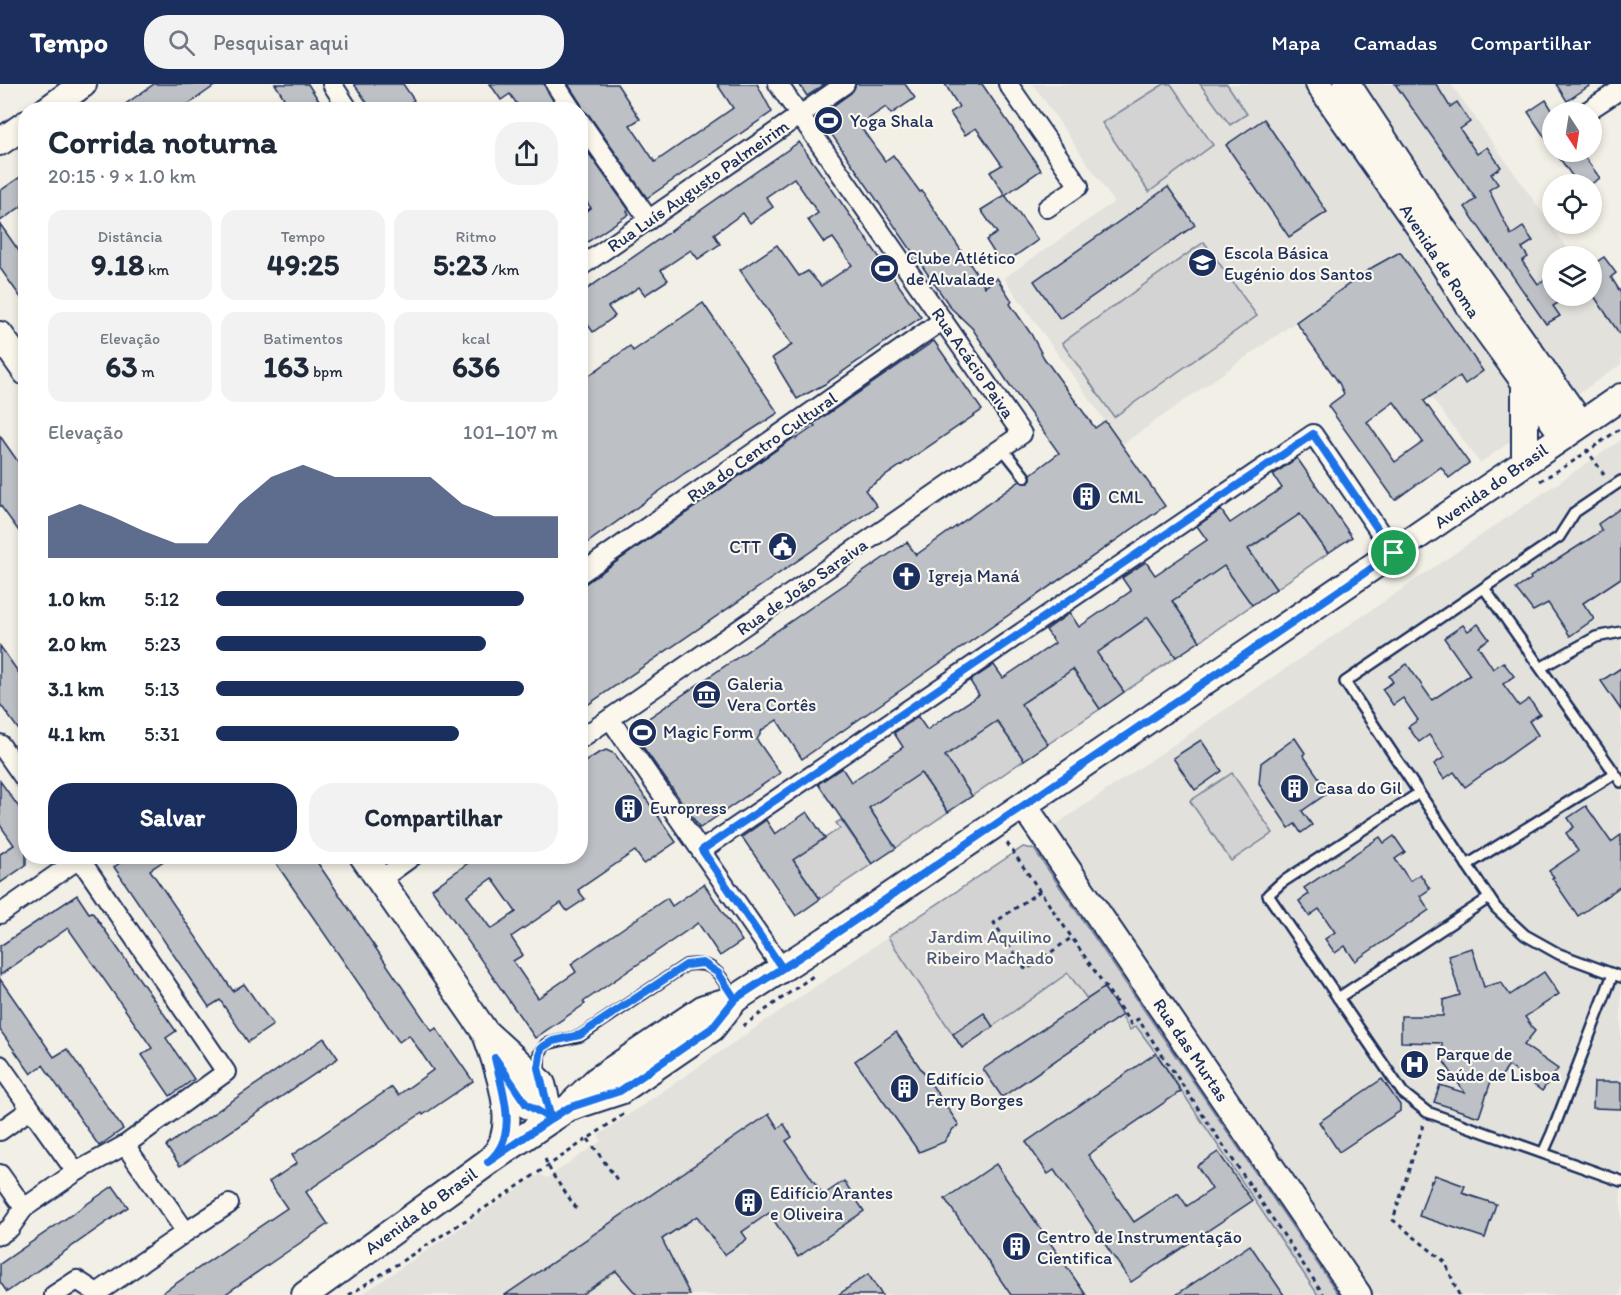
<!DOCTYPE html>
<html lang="pt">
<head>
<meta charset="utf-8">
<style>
  :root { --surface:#fff; --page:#f2f2f3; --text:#1f2937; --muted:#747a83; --accent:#1b2f5e }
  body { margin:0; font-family:Itim,sans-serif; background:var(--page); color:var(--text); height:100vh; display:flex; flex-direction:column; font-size:22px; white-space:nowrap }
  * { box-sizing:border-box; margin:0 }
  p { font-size:20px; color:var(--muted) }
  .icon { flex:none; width:33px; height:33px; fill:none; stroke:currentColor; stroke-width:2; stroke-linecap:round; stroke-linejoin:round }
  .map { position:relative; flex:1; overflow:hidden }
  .drawer { position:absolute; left:18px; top:18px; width:570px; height:762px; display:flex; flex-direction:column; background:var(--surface); border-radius:24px; box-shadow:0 3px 9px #0003 }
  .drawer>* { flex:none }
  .needle { width:39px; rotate:168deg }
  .tools { position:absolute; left:1542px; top:18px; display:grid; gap:12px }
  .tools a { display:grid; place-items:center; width:60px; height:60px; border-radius:50%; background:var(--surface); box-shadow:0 3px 9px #0003; font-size:30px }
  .pin { position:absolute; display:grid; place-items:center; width:51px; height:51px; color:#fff; margin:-26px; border:3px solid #fff; border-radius:50%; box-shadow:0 2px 6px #0007 }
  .round { display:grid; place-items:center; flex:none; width:63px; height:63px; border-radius:24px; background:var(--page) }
  .headline { display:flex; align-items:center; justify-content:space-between; height:102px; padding:0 30px }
  h1 { font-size:33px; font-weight:700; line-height:45px }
  .stats { display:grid; grid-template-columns:repeat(3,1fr); gap:9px; height:102px; padding:6px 30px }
  .stats div { display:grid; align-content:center; border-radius:15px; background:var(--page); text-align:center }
  .stats b { font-size:30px; font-weight:700 }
  .stats small { font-size:16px; font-weight:400 }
  .stats p { font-size:16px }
  .chart { height:168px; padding:12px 30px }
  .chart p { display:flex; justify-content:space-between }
  .chart svg { width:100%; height:108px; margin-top:6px; fill:var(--accent); opacity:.7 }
  .button { display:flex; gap:12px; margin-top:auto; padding:12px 30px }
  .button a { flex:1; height:69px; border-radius:24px; background:var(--accent); color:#fff; font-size:24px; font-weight:700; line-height:69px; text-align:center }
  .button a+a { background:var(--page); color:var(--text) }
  ul { padding:0 30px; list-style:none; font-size:20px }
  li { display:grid; grid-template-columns:96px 72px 1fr; align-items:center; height:45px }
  li i { height:15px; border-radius:8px; background:var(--accent) }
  header { display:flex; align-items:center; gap:36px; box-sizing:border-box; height:84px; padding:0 30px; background:var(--accent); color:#fff }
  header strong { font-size:28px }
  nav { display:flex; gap:33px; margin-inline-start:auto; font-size:21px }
  .search { width:420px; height:54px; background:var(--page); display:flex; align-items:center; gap:15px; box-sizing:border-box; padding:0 21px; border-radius:24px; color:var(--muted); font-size:22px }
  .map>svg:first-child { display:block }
</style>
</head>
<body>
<header>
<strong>Tempo</strong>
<div class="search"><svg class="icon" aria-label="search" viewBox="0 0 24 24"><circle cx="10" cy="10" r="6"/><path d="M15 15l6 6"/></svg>Pesquisar aqui</div>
<nav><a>Mapa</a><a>Camadas</a><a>Compartilhar</a></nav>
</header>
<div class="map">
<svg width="1621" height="1211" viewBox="0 0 1621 1211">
  <rect width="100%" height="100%" fill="#f2efe6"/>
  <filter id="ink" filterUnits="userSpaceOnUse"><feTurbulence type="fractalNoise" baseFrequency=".0167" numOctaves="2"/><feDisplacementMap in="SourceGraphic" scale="12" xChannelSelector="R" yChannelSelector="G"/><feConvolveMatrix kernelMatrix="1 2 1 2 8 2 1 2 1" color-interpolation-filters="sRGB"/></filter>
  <g filter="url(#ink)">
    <g fill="#e2e1dc">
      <polygon points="1033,0 1451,0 1573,172 1552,172 1552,212 1592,212 1592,199 1621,241 1621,280 1480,379 1348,201 1120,362 1105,337 1004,194 1114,118"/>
      <polygon points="1621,356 1621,1211 1368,1211 1051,748 1060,738"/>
      <polygon points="888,853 962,964 1069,889 1104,904 1131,945 1136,942 1156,969 1318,1211 361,1211 540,1090 547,1094 601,1057 599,1051"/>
    </g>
    <g fill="#d2d3d2" stroke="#768198" stroke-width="1.5">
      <polygon points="1164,0 1171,0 1213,61 1149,108 1102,39"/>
      <polygon points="1200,0 1227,0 1247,30 1230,41"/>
      <polygon points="1204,158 1257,232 1114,333 1062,259"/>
      <polygon points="1297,425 1328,469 1276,505 1245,460 1250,457 1254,462 1295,433"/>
      <polygon points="1221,477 1252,521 1200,557 1169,512 1178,513 1219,485"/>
      <polygon points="1145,528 1176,573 1124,608 1093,564 1102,565 1143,537"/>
      <polygon points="1069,580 1100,625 1048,660 1017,616 1026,617 1067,589"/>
      <polygon points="993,632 1024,676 972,712 941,667"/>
      <polygon points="917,684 948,728 896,764 866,719"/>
      <polygon points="1232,689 1273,749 1231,777 1190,717"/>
      <polygon points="841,736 872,780 820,815 790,771 798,772 840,744 836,739"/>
      <polygon points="1023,763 1034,765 1339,1211 1318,1211 1156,969 1136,942 1130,946 1104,904 1087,915 1068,889 962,964 888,853"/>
    </g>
    <g fill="#bdc0c4" stroke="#1b2f5e" stroke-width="1.5" fill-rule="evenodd">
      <polygon points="154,0 217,0 180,26 117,26"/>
      <polygon points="275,0 308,0 325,26 267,26 284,14"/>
      <polygon points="354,0 403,0 414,16 401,26 372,26"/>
      <polygon points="490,0 544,0 558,26 521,26 510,10 501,16"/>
      <polygon points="568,0 617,0 640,35 630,41 655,78 733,24 717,0 757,0 772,28 647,114 589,31 583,26 581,20"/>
      <polygon points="799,0 825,0 807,12"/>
      <polygon points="856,0 905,0 915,14 891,30 886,23 859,41 885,77 893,71 920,108 922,107 985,203 997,194 1012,217 1010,220 1031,250 1044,274 1095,344 1105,337 1165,422 802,675 777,636 762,646 757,656 780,689 700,744 641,660 638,652 640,640 907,458 916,471 1020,397 1023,399 1029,399 1031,395 1031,390 1059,369 1007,297 972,244 951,224 819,32 851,9"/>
      <polygon points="945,0 982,0 1041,86 1005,111 990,88 1002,81 976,44 965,51 950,29 959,23"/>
      <polygon points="1395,0 1436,0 1450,23 1457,18 1470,38 1460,45 1477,70 1487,63 1501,83 1491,90 1498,100 1489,106 1511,151 1523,143 1533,157 1522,164 1528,173 1522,177 1538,200 1552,191 1552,212 1569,212 1553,222 1560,232 1546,240 1465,123 1476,115"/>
      <polygon points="1556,0 1592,0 1567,17"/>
      <polygon points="1546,16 1552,26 1552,64 1528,28"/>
      <polygon points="1264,35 1327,128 1289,153 1226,61"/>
      <polygon points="580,57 629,126 627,127 629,130 580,163 580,131 591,124 580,109"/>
      <polygon points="799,58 921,233 825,300 797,315 772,274 792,261 740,186 777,161 799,192 808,187 821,202 852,181 833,154 824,159 808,136 818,129 794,94 766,113 773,123 750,139 743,129 714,150 720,160 698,175 691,166 661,186 668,196 645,211 639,203 624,213 608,223 615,232 593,248 586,238 580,242 580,210"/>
      <polygon points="1555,68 1581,68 1600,94 1591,100 1578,100"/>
      <polygon points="26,89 26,119 0,137 0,107"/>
      <polygon points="1168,103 1195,141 1060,235 1034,197"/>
      <polygon points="1005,111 1038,156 1002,181 986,156 997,149 981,126"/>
      <polygon points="0,140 26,177 26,221 0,184"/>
      <path d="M1400,168L1483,287L1465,300L1460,292L1424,317L1469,379L1449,394L1441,383L1395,416L1328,322L1344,310L1339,299L1296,238L1373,183ZM1394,318L1423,358L1395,378L1367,338Z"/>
      <polygon points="1604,173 1616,189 1611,193 1621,209 1621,252 1592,209 1592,181"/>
      <polygon points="703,219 778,329 685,389 580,464 580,298 630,262 633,267"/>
      <polygon points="934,257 982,326 865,406 877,422 580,626 580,501 586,499 795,353 796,355 815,342 813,340"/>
      <polygon points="0,352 26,389 26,457 0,421"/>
      <polygon points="1297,374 1352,453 1328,469 1300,430 1270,450 1248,465 1276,505 1252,521 1224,482 1202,497 1172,517 1200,557 1176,573 1148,533 1097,569 1124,608 1100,625 1073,585 1021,620 1048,660 1024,676 997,637 945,672 972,712 948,728 921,689 869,724 896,764 872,780 818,700 842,684 851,698 881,678 903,663 894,649 918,633 927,646 941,636 979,611 970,597 994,581 1003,594 1055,559 1046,546 1070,529 1079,543 1131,507 1122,494 1146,478 1155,491 1207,456 1197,442 1221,426 1230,439 1282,404 1273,391"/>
      <polygon points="1621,424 1621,494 1583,519 1594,535 1570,552 1548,519 1533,527 1516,505 1531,495 1530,493 1602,447 1598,440"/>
      <polygon points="1478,540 1489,555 1478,562 1493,585 1503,578 1514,592 1503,600 1519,622 1529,615 1540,630 1529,637 1538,651 1465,703 1454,688 1444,695 1434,680 1445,673 1429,651 1419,658 1408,643 1418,636 1403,614 1393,621 1382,605 1393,598 1389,592 1407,580 1432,616 1470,591 1444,554 1463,541 1468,547"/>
      <polygon points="0,562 26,599 26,656 0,620"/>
      <polygon points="1621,584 1621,626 1601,597"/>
      <polygon points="1295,654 1305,669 1303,671 1329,708 1302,727 1312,741 1301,749 1295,740 1289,744 1259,700 1261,679"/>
      <polygon points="1201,656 1222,687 1195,706 1173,674"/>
      <path d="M606,666L615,670L676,758L644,780L635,767L578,806L585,815L567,827L561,819L511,853L523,871L513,877L538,914L576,888L571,880L610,853L667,814L672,822L704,800L742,857L720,872L698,839L583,918L585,920L535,954L432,805L478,772H580V681L597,670ZM492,794L516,828L491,845L467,812Z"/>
      <polygon points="0,697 26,733 26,781 0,799 0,770 14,761 0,741"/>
      <polygon points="1586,722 1611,758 1621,751 1621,802 1578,832 1552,794 1554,793 1549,787 1578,767 1566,749 1574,743 1568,734"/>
      <polygon points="807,728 825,754 793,776 820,815 796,832 742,753 766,736 775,750"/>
      <polygon points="1394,752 1405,768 1395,775 1410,797 1420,790 1430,805 1420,812 1429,826 1355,877 1345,862 1335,869 1325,855 1335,848 1319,825 1309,832 1299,817 1309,810 1304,804 1380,753 1384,759"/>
      <polygon points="130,772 171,772 150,786 233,907 244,900 273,941 248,958 220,916 209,923 114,783"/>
      <polygon points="271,772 313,772 432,947 436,944 473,997 423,1031 422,1029 306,1108 328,1140 278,1174 224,1211 159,1211 287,1124 269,1098 297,1079 292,1071 392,1003 398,1011 433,986 409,951 399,958"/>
      <polygon points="77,811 89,829 92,828 176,947 166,954 194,995 170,1012 142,971 152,964 68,844 0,891 0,862"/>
      <polygon points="1472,864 1484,903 1501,898 1510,911 1544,888 1559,910 1525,933 1535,947 1524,961 1558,985 1542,1007 1509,982 1499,995 1491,997 1479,1033 1434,1018 1440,1001 1465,1009 1442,975 1442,959 1401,958 1401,932 1443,932 1443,916 1460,911 1448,871"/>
      <polygon points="0,895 54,973 67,965 123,1045 99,1062 43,981 31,990 0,946"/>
      <polygon points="1104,904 1122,931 1002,1013 983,985"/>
      <polygon points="984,929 993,943 962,964 953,950"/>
      <polygon points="896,948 959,1041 953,1045 944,1058 919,1068 855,977"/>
      <polygon points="324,954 338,974 180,1082 166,1062"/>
      <polygon points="1156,969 1181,1007 1088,1071 1134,1138 1178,1109 1187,1122 1212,1105 1197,1082 1218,1068 1252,1117 1131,1198 1054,1086 1048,1090 1026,1058"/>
      <polygon points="1382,995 1400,1021 1400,1027 1339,1068 1319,1038"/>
      <polygon points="1594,998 1621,998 1621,1025 1593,1024"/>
      <polygon points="769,1030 778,1044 784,1040 792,1053 786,1057 823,1111 844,1097 864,1127 798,1173 769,1129 742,1148 747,1155 724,1171 697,1132 662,1155 690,1211 637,1211 616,1187 581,1211 505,1211"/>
      <polygon points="996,1080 1086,1211 1011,1211 945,1115"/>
      <polygon points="1435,1091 1465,1102 1462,1109 1496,1120 1485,1154 1419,1132 1431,1097 1432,1098"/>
      <polygon points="113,1102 128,1123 7,1208 0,1198 0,1180"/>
      <polygon points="1250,1161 1284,1211 1176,1211"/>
      <polygon points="868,1190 882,1211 838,1211"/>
    </g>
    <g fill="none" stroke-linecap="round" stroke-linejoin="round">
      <defs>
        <g id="lane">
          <polyline points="1002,364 1025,393"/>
          <polyline points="1621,397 1575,428 1559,453 1345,598 1496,824 1525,851 1559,870 1621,893"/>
          <polyline points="1484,504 1621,698"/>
          <polyline points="1542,583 1596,553 1621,548"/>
          <polyline points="1419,709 1281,799 1268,811 1403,1009 1427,1028 1621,1097"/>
          <polyline points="1467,781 1614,690"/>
          <polyline points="1338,914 1489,814"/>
          <path d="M539,989V970L546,960L580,952L686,881C716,877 719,890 734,914"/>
          <polyline points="1543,1069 1552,1049 1613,890"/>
        </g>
        <g id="street">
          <polyline points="332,0 349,26"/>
          <polyline points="555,0 572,26"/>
          <polyline points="1008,0 1079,102 1047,124"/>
          <polyline points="1586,28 1621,5"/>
          <polyline points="580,37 649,136"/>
          <polyline points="580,183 845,0"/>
          <polyline points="580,490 943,236"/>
          <polyline points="610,635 782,884"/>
          <polyline points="580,655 1022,350 778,0"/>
          <polyline points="0,660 26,697"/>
          <polyline points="702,766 1313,350 1394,469"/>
          <polyline points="380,796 413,772"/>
          <polyline points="0,830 83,772"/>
          <polyline points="0,981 31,1025"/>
          <polyline points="0,1047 31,1025 76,1088"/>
          <polyline points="125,1061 186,1148"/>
          <polyline points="0,1090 24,1124 76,1088 125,1061 226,988 78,772"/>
          <polyline points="0,1151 10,1144 24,1124"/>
          <polyline points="54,1211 77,1196 97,1209 186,1148 229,1120"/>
        </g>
        <g id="secondary">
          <polyline points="1319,0 1421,145 1473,227 1564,352"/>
          <polyline points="1347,0 1441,142 1581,340"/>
          <polyline points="47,26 83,0"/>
          <polyline points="0,58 26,40"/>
          <polyline points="0,251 26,288"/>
          <polyline points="1525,301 1525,378"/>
          <polyline points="1024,722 1358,1211"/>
          <polyline points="363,772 485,948 542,1000 551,1035"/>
          <path d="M486,950C498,983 522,1046 492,1074"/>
          <polyline points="502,985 526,1020 551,1035"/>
          <polyline points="573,1019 597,996 704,924 735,915"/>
          <polyline points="305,1211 488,1078 551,1035 568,1024 620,1007 712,944 735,915 826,856 1621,313"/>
        </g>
      </defs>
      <use href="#lane" stroke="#1b2f5e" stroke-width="14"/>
      <use href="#street" stroke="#1b2f5e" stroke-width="22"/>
      <use href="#secondary" stroke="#1b2f5e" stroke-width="30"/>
      <g stroke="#1b2f5e" stroke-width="3" stroke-dasharray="4.5 4.5" stroke-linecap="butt">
        <polyline points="1586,367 1587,366 1605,392"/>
        <polyline points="1540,397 1572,378 1621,344"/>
        <polyline points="1007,759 1131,940 1138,935 1324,1211"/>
        <polyline points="1040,807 994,839 1026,886 1071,854"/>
        <polyline points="743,942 813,892"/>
        <polyline points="1423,1041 1393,1136 1445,1178 1459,1211"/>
        <polyline points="588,1055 618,1097"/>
        <polyline points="545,1075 552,1090 577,1125"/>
        <polyline points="349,1211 508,1109 627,1028"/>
      </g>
      <use href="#lane" stroke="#fbf7ec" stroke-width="9"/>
      <use href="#street" stroke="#fbf7ec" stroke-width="18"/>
      <use href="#secondary" stroke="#fbf7ec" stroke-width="26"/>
    </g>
  </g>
  <g fill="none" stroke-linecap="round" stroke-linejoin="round" filter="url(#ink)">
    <defs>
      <path id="route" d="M1394,469L826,856L735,915L718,889L703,879L686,881L580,951L553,957L541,964L538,984L551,1035L488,1078C520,1052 503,1009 495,974L526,1020L551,1035L568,1024L620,1007L712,944L735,915L782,884L702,766L1313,350L1394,469"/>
    </defs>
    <use href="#route" stroke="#fff" stroke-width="12"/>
    <use href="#route" stroke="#1a73e8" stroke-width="8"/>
  </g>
  <defs>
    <symbol id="stadium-disc" viewBox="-11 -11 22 22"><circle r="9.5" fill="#1b2f5e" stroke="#fbf7ec"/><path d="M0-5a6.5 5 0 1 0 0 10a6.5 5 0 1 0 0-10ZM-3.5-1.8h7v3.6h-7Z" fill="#fff"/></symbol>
    <symbol id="school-disc" viewBox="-11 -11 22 22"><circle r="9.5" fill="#1b2f5e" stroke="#fbf7ec"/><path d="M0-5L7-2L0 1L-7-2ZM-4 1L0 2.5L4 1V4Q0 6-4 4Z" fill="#fff"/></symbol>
    <symbol id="building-disc" viewBox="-11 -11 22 22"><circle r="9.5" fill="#1b2f5e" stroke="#fbf7ec"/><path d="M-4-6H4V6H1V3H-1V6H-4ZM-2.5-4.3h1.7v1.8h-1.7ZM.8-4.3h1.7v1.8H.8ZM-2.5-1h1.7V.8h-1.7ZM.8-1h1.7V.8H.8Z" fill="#fff"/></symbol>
    <symbol id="civic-disc" viewBox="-11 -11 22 22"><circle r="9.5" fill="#1b2f5e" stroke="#fbf7ec"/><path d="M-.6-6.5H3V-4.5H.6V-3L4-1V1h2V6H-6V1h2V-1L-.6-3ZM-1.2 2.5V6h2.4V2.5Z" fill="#fff"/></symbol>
    <symbol id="church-disc" viewBox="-11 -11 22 22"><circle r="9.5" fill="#1b2f5e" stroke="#fbf7ec"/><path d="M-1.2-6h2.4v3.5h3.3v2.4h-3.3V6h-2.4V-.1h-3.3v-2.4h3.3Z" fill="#fff"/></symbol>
    <symbol id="museum-disc" viewBox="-11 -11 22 22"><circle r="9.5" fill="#1b2f5e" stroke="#fbf7ec"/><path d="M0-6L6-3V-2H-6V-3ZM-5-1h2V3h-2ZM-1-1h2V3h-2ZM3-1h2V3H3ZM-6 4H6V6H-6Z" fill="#fff"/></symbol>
    <symbol id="hospital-disc" viewBox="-11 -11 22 22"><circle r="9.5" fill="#1b2f5e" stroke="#fbf7ec"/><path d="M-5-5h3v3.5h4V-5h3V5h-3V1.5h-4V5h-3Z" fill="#fff"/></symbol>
  </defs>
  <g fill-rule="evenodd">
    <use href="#stadium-disc" x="812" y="20" width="33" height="33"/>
    <use href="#school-disc" x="1186" y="162" width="33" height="33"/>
    <use href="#stadium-disc" x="868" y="168" width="33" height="33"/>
    <use href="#building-disc" x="1070" y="396" width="33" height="33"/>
    <use href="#civic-disc" x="766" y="446" width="33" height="33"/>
    <use href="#church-disc" x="890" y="476" width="33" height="33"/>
    <use href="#museum-disc" x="690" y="594" width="33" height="33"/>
    <use href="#stadium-disc" x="626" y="632" width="33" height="33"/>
    <use href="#building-disc" x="1278" y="688" width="33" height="33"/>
    <use href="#building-disc" x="612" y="708" width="33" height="33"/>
    <use href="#hospital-disc" x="1398" y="964" width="33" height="33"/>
    <use href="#building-disc" x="888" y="988" width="33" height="33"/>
    <use href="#building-disc" x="732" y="1102" width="33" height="33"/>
    <use href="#building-disc" x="1000" y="1146" width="33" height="33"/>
  </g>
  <g text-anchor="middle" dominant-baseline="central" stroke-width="4.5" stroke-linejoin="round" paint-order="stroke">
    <g font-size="18" fill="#1b2f5e" stroke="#fbf7ec" text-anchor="start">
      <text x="850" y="37">Yoga Shala</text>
      <text x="1224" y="169">Escola Básica<tspan x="1224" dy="21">Eugénio dos Santos</tspan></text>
      <text x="906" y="174">Clube Atlético<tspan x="906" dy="21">de Alvalade</tspan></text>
      <text x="1108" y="413">CML</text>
      <text x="761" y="463" text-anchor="end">CTT</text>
      <text x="928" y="492">Igreja Maná</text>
      <text x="727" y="600">Galeria<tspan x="727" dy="21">Vera Cortês</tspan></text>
      <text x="663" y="648">Magic Form</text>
      <text x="1315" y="704">Casa do Gil</text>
      <text x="650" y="724">Europress</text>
      <text x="1436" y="970">Parque de<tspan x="1436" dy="21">Saúde de Lisboa</tspan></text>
      <text x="926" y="995">Edifício<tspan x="926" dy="21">Ferry Borges</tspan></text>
      <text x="770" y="1109">Edifício Arantes<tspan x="770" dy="21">e Oliveira</tspan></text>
      <text x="1037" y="1153">Centro de Instrumentação<tspan x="1037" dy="21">Cientifica</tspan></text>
    </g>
    <g font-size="18" fill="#1b2f5e" stroke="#fbf7ec">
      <text transform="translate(698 102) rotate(-35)">Rua Luís Augusto Palmeirim</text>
      <text transform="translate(1440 177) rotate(57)">Avenida de Roma</text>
      <text transform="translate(973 279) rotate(55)">Rua Acácio Paiva</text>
      <text transform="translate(762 363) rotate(-35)">Rua do Centro Cultural</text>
      <text transform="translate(1491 402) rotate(-35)">Avenida do Brasil</text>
      <text transform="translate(802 503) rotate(-35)">Rua de João Saraiva</text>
      <text transform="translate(1191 966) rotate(56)">Rua das Murtas</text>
      <text transform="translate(421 1127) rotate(-36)">Avenida do Brasil</text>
    </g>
    <g font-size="18" fill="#49587b" stroke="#fbf7ec">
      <text x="990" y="853">Jardim Aquilino<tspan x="990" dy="21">Ribeiro Machado</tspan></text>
    </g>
  </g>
</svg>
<div class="tools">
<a><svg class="needle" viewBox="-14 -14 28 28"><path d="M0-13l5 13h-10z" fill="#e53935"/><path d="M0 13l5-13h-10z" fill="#747a83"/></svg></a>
<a><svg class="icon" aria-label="locate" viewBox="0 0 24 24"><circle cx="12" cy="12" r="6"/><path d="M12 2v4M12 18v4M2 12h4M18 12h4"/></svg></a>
<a><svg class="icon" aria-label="layers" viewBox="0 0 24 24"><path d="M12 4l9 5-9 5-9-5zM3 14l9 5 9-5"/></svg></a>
</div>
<div class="pin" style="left:1394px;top:469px;background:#1e9e55"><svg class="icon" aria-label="arrive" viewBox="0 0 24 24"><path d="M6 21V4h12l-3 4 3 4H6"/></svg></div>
<section class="drawer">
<div class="headline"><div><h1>Corrida noturna</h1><p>20:15 · 9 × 1.0 km</p></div><a class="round"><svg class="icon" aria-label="share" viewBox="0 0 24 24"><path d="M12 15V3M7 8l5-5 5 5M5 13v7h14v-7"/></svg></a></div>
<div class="stats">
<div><p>Distância</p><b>9.18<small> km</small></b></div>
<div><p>Tempo</p><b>49:25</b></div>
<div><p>Ritmo</p><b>5:23<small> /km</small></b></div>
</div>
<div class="stats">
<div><p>Elevação</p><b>63<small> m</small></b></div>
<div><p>Batimentos</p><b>163<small> bpm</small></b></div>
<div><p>kcal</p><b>636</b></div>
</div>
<div class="chart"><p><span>Elevação</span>101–107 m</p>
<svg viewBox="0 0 160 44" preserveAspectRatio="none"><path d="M0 44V27L10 22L20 27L30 33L40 38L50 38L60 22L70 11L80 6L90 11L100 11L110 11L120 11L130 22L140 27L150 27L160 27V44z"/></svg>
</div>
<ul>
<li><b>1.0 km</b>5:12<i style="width:90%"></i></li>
<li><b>2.0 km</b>5:23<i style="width:79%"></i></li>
<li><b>3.1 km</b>5:13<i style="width:90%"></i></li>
<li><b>4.1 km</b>5:31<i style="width:71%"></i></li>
</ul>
<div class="button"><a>Salvar</a><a>Compartilhar</a></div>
</section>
</div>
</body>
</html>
